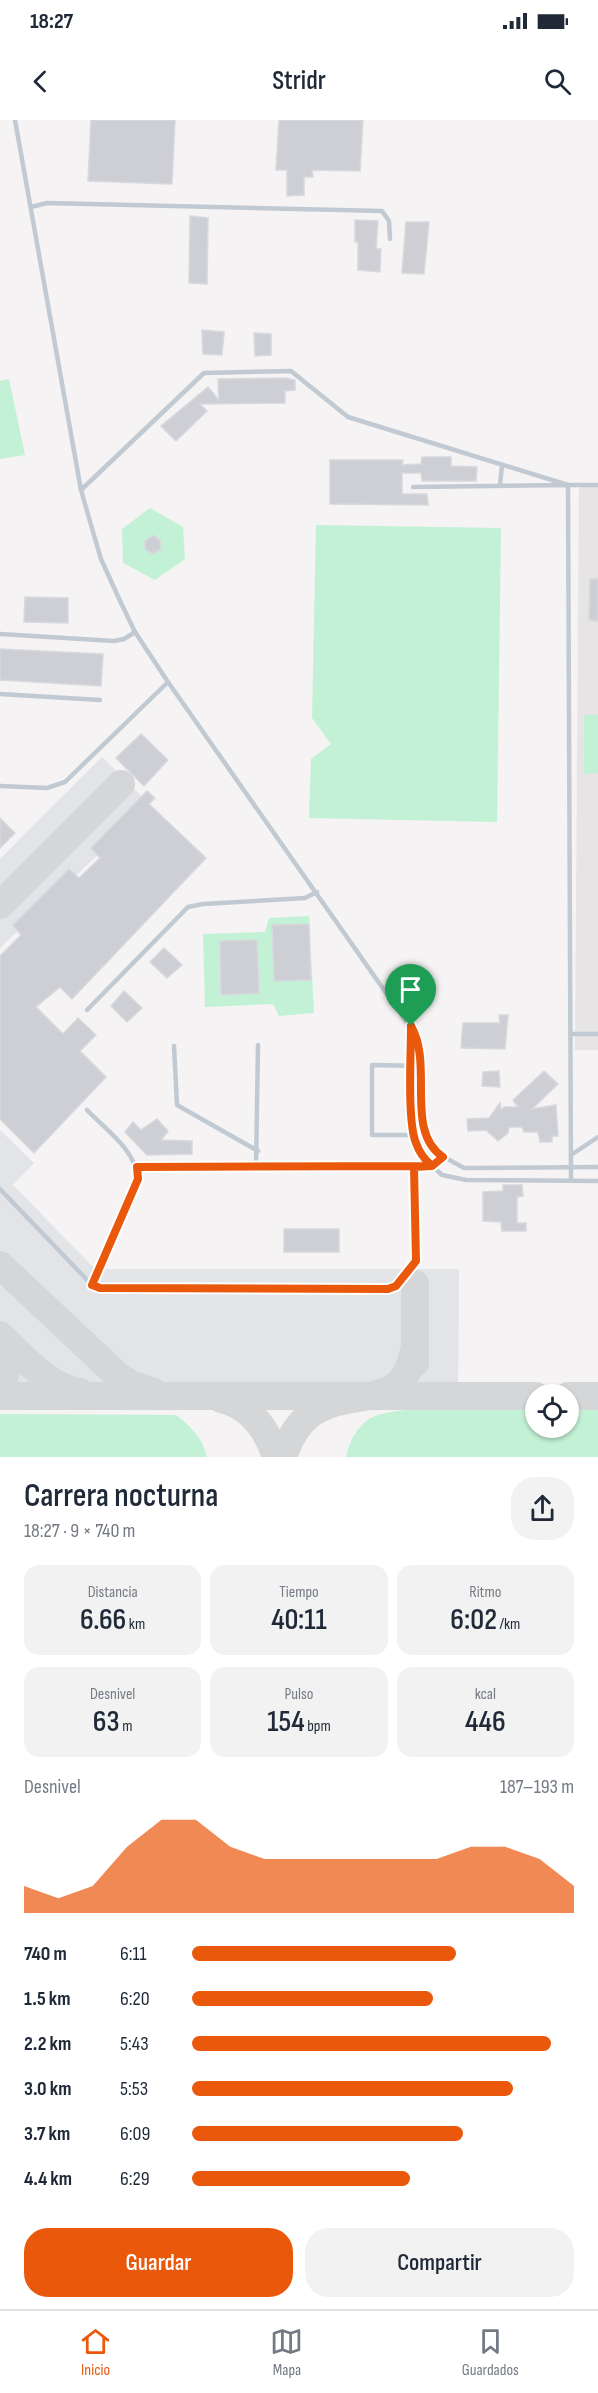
<!DOCTYPE html>
<html lang="es">
<head>
<meta charset="utf-8">
<style>
  :root { --surface:#fff; --page:#f2f2f3; --text:#1f2937; --muted:#747a83; --line:#e0e1e3; --accent:#ea580c }
  body { margin:0; font-family:"Sofia Sans Condensed",sans-serif; background:var(--page); color:var(--text); height:100vh; display:flex; flex-direction:column; font-size:22px; white-space:nowrap }
  * { box-sizing:border-box; margin:0 }
  p { font-size:20px; color:var(--muted) }
  .icon { flex:none; width:33px; height:33px; fill:none; stroke:currentColor; stroke-width:2; stroke-linecap:round; stroke-linejoin:round }
  .map { position:relative; height:1337px; overflow:hidden }
  .panel { display:flex; flex-direction:column; background:var(--surface); flex:1 }
  .panel>* { flex:none }
  .tools { position:absolute; left:525px; top:1264px; display:grid; gap:12px }
  .tools a { display:grid; place-items:center; width:54px; height:54px; border-radius:50%; background:var(--surface); box-shadow:0 2px 4px #0004; font-size:30px }
  .pin { position:absolute; display:grid; place-items:center; width:51px; height:51px; color:#fff; margin:-62px -26px; border-radius:50% 50% 50% 0; rotate:-45deg; box-shadow:0 0 6px #0007 }
  .pin .icon { rotate:45deg }
  .round { display:grid; place-items:center; flex:none; width:63px; height:63px; border-radius:24px; background:var(--page) }
  .headline { display:flex; align-items:center; justify-content:space-between; height:102px; padding:0 24px }
  h1 { font-size:33px; font-weight:600; line-height:45px }
  .metrics { display:grid; grid-template-columns:repeat(3,1fr); gap:9px; height:102px; padding:6px 24px }
  .metrics div { display:grid; align-content:center; border-radius:15px; background:var(--page); text-align:center }
  .metrics b { font-size:30px; font-weight:600 }
  .metrics small { font-size:16px; font-weight:400 }
  .metrics p { font-size:16px }
  .chart { height:168px; padding:12px 24px }
  .chart p { display:flex; justify-content:space-between }
  .chart svg { width:100%; height:108px; margin-top:6px; fill:var(--accent); opacity:.7 }
  .button { display:flex; gap:12px; margin-top:auto; padding:12px 24px }
  .button a { flex:1; height:69px; border-radius:24px; background:var(--accent); color:#fff; font-size:24px; font-weight:600; line-height:69px; text-align:center }
  .button a+a { background:var(--page); color:var(--text) }
  ul { padding:0 24px; list-style:none; font-size:20px }
  li { display:grid; grid-template-columns:96px 72px 1fr; align-items:center; height:45px }
  li i { height:15px; border-radius:8px; background:var(--accent) }
  .status { display:flex; justify-content:space-between; align-items:center; height:42px; padding:0 30px; background:var(--surface); direction:ltr }
  .status svg { height:16px; fill:currentColor }
  header { display:flex; justify-content:space-between; align-items:center; height:78px; padding:0 24px; background:var(--surface); font-size:27px; font-weight:600 }
  .menu { display:flex; justify-content:space-around; align-items:center; height:84px; border-top:2px solid var(--line); background:var(--surface); font-size:16px; color:var(--muted) }
  .menu a { display:grid; justify-items:center; gap:3px }
  .menu .current { color:var(--accent) }
  .map>svg:first-child { display:block }
</style>
</head>
<body>
<div class="status"><b>18:27</b><svg viewBox="0 0 49 12"><path d="M0 12V9h3v3zM5 12V6h3v6zM10 12V3h3v9zM15 12V0h3v12zM26 1h20v11H26zM47 4h2v5h-2z"/></svg></div>
<header><svg class="icon" aria-label="back" viewBox="0 0 24 24"><path d="M15 5l-7 7 7 7"/></svg>Stridr<svg class="icon" aria-label="search" viewBox="0 0 24 24"><circle cx="10" cy="10" r="6"/><path d="M15 15l6 6"/></svg></header>
<div class="map">
<svg width="598" height="1337" viewBox="0 0 598 1337">
  <rect width="100%" height="100%" fill="#f5f3f3"/>
  <polygon fill="#e6e4e5" points="579,364 598,364 598,930 575,930"/>
  <g fill="#e2e4e7">
    <polygon points="102,637 150,685 0,828 0,739"/>
    <polygon points="0,1010 34,1043 13,1065 95,1149 459,1149 458,1288 0,1288"/>
  </g>
  <g fill="#c3f1d5">
    <polygon points="9,259 25,335 0,339 0,261"/>
    <polygon points="150,388 183,407 185,439 155,460 123,443 122,409"/>
    <polygon points="316,405 501,408 497,702 309,698 311,639 331,624 312,598"/>
    <polygon points="584,595 598,595 598,653 584,654"/>
    <polygon points="309,796 314,893 279,896 273,884 205,887 203,814 265,812 269,798"/>
    <path d="M569,1288H598V1337H346C350,1321 355,1309 369,1299C392,1283 503,1289 535,1289L536,1308H568Z"/>
    <path d="M0,1294L176,1295C191,1306 203,1319 207,1337H0Z"/>
  </g>
  <g fill="none" stroke-linecap="round" stroke-linejoin="round">
    <g stroke="#d5d6d8" stroke-width="28">
      <polyline points="0,785 121,664"/>
      <polyline points="0,1145 117,1255 133,1265 154,1272"/>
      <polyline points="415,1164 415,1243"/>
      <path d="M0,1215C23,1237 48,1267 80,1272"/>
      <path d="M0,1219C8,1233 12,1249 0,1262"/>
      <polyline points="0,1276 536,1276"/>
      <polyline points="568,1276 598,1276"/>
      <path d="M221,1279C250,1286 267,1309 276,1337"/>
      <path d="M283,1337C296,1297 318,1283 358,1278C372,1276 387,1273 398,1264C409,1254 412,1240 415,1226"/>
    </g>
  </g>
  <g fill="#cdcfd5" stroke="#d7d9de" stroke-width="1.5">
    <polygon points="91,0 175,0 172,64 88,61"/>
    <polygon points="279,0 363,0 360,51 312,50 313,57 304,57 304,75 287,76 287,50 276,50"/>
    <polygon points="190,96 208,98 207,164 189,163"/>
    <polygon points="355,100 378,101 376,129 381,129 380,152 358,150 358,122 355,122"/>
    <polygon points="406,102 429,102 424,154 402,153"/>
    <polygon points="202,210 224,212 222,235 203,234"/>
    <polygon points="254,213 271,214 271,235 255,236"/>
    <polygon points="285,258 295,260 295,270 285,271 285,283 200,284 207,291 176,321 161,306 208,267 219,280 218,259"/>
    <polygon points="422,337 451,337 451,346 477,347 476,361 422,361 421,353 402,353 402,374 427,374 428,385 330,384 330,340 403,340 402,345 421,344"/>
    <polygon points="153,415 160,420 161,429 153,434 145,429 145,421"/>
    <polygon points="590,459 598,459 598,501 589,500"/>
    <polygon points="25,477 68,478 68,503 24,502"/>
    <polygon points="0,529 103,534 101,566 0,560"/>
    <polygon points="141,614 168,640 144,666 116,638"/>
    <polygon points="147,671 155,678 149,684 206,738 72,879 60,867 36,887 63,914 78,898 96,915 80,931 106,957 34,1033 0,999 0,836 21,815 13,805 69,749 79,758 100,738 91,728"/>
    <polygon points="0,698 15,713 0,728"/>
    <polygon points="309,804 311,860 274,861 272,805"/>
    <polygon points="257,820 259,873 221,875 220,821"/>
    <polygon points="164,828 182,845 167,858 150,842"/>
    <polygon points="124,871 142,888 127,902 111,886"/>
    <polygon points="499,895 508,895 505,929 461,928 463,903 500,903"/>
    <polygon points="499,951 500,967 482,966 483,952"/>
    <polygon points="544,951 558,964 532,989 556,985 558,1016 552,1016 552,1022 540,1022 538,1012 524,1012 522,1007 509,1007 508,1013 498,1021 486,1010 468,1011 467,999 489,998 500,983 501,990 504,987 518,987 513,980"/>
    <polygon points="157,999 168,1011 161,1020 192,1021 192,1034 147,1035 125,1012 133,1002 141,1010"/>
    <polygon points="503,1065 522,1065 523,1076 517,1077 517,1103 526,1103 526,1111 502,1111 501,1102 483,1101 483,1072 503,1071"/>
    <rect x="284" y="1109" width="55" height="23"/>
  </g>
  <g fill="none" stroke-linecap="round" stroke-linejoin="round">
    <g stroke="#c1cad2" stroke-width="4.5">
      <polyline points="15,0 81,370 91,405 101,439 121,483 135,512 168,562 417,917 422,938 422,1003 425,1017 435,1032 464,1048 598,1047"/>
      <polyline points="31,87 47,83 382,91 389,101 390,119"/>
      <polyline points="500,365 502,345"/>
      <polyline points="413,367 568,365 571,1060"/>
      <polyline points="81,370 204,253 291,251 348,297 568,365 598,365"/>
      <polyline points="0,514 114,521 124,519 135,512"/>
      <polyline points="0,574 100,580"/>
      <polyline points="0,666 47,668 65,662 168,562"/>
      <polyline points="87,890 188,787 203,784 305,778 317,772"/>
      <polyline points="411,909 412,1005 415,1023 425,1039 442,1055 466,1060 598,1061"/>
      <polyline points="570,914 598,914"/>
      <polyline points="174,926 177,985 258,1031"/>
      <polyline points="422,946 372,945 372,1015 414,1015 424,1012"/>
      <path d="M87,990C106,1010 136,1030 138,1059L92,1165"/>
      <polyline points="571,1035 598,1017"/>
      <polyline points="256,1046 258,925"/>
      <polyline points="137,1047 414,1047 432,1046 443,1037"/>
      <polyline points="0,1069 92,1165 100,1168 388,1169 396,1165 416,1141 414,1047"/>
    </g>
  </g>
  <g fill="none" stroke-linecap="round" stroke-linejoin="round">
    <defs>
      <path id="route" d="M411,906C411,934 407,1001 416,1023C419,1032 425,1040 432,1046L414,1047L416,1141L396,1166L388,1169L100,1168L92,1165L138,1059L137,1047L432,1046L443,1037C404,1011 434,945 411,906"/>
    </defs>
    <use href="#route" stroke="#fff" stroke-width="12"/>
    <use href="#route" stroke="#ea580c" stroke-width="8"/>
  </g>
</svg>
<div class="tools">
<a><svg class="icon" aria-label="locate" viewBox="0 0 24 24"><circle cx="12" cy="12" r="6"/><path d="M12 2v4M12 18v4M2 12h4M18 12h4"/></svg></a>
</div>
<div class="pin" style="left:411px;top:906px;background:#1e9e55"><svg class="icon" aria-label="arrive" viewBox="0 0 24 24"><path d="M6 21V4h12l-3 4 3 4H6"/></svg></div>
</div>
<section class="panel">
<div class="headline"><div><h1>Carrera nocturna</h1><p>18:27 · 9 × 740 m</p></div><a class="round"><svg class="icon" aria-label="share" viewBox="0 0 24 24"><path d="M12 15V3M7 8l5-5 5 5M5 13v7h14v-7"/></svg></a></div>
<div class="metrics">
<div><p>Distancia</p><b>6.66<small> km</small></b></div>
<div><p>Tiempo</p><b>40:11</b></div>
<div><p>Ritmo</p><b>6:02<small> /km</small></b></div>
</div>
<div class="metrics">
<div><p>Desnivel</p><b>63<small> m</small></b></div>
<div><p>Pulso</p><b>154<small> bpm</small></b></div>
<div><p>kcal</p><b>446</b></div>
</div>
<div class="chart"><p><span>Desnivel</span>187–193 m</p>
<svg viewBox="0 0 160 44" preserveAspectRatio="none"><path d="M0 44V33L10 38L20 33L30 17L40 6L50 6L60 17L70 22L80 22L90 22L100 22L110 22L120 22L130 17L140 17L150 22L160 33V44z"/></svg>
</div>
<ul>
<li><b>740 m</b>6:11<i style="width:69%"></i></li>
<li><b>1.5 km</b>6:20<i style="width:63%"></i></li>
<li><b>2.2 km</b>5:43<i style="width:94%"></i></li>
<li><b>3.0 km</b>5:53<i style="width:84%"></i></li>
<li><b>3.7 km</b>6:09<i style="width:71%"></i></li>
<li><b>4.4 km</b>6:29<i style="width:57%"></i></li>
</ul>
<div class="button"><a>Guardar</a><a>Compartir</a></div>
</section>
<nav class="menu">
<a class="current"><svg class="icon" aria-label="home" viewBox="0 0 24 24"><path d="M3 11l9-7 9 7M6 9v11h12V9"/></svg>Inicio</a>
<a><svg class="icon" aria-label="map" viewBox="0 0 24 24"><path d="M3 6l6-2 6 2 6-2v14l-6 2-6-2-6 2zM9 4v14M15 6v14"/></svg>Mapa</a>
<a><svg class="icon" aria-label="saved" viewBox="0 0 24 24"><path d="M7 4h10v16l-5-4-5 4z"/></svg>Guardados</a>
</nav>
</body>
</html>
